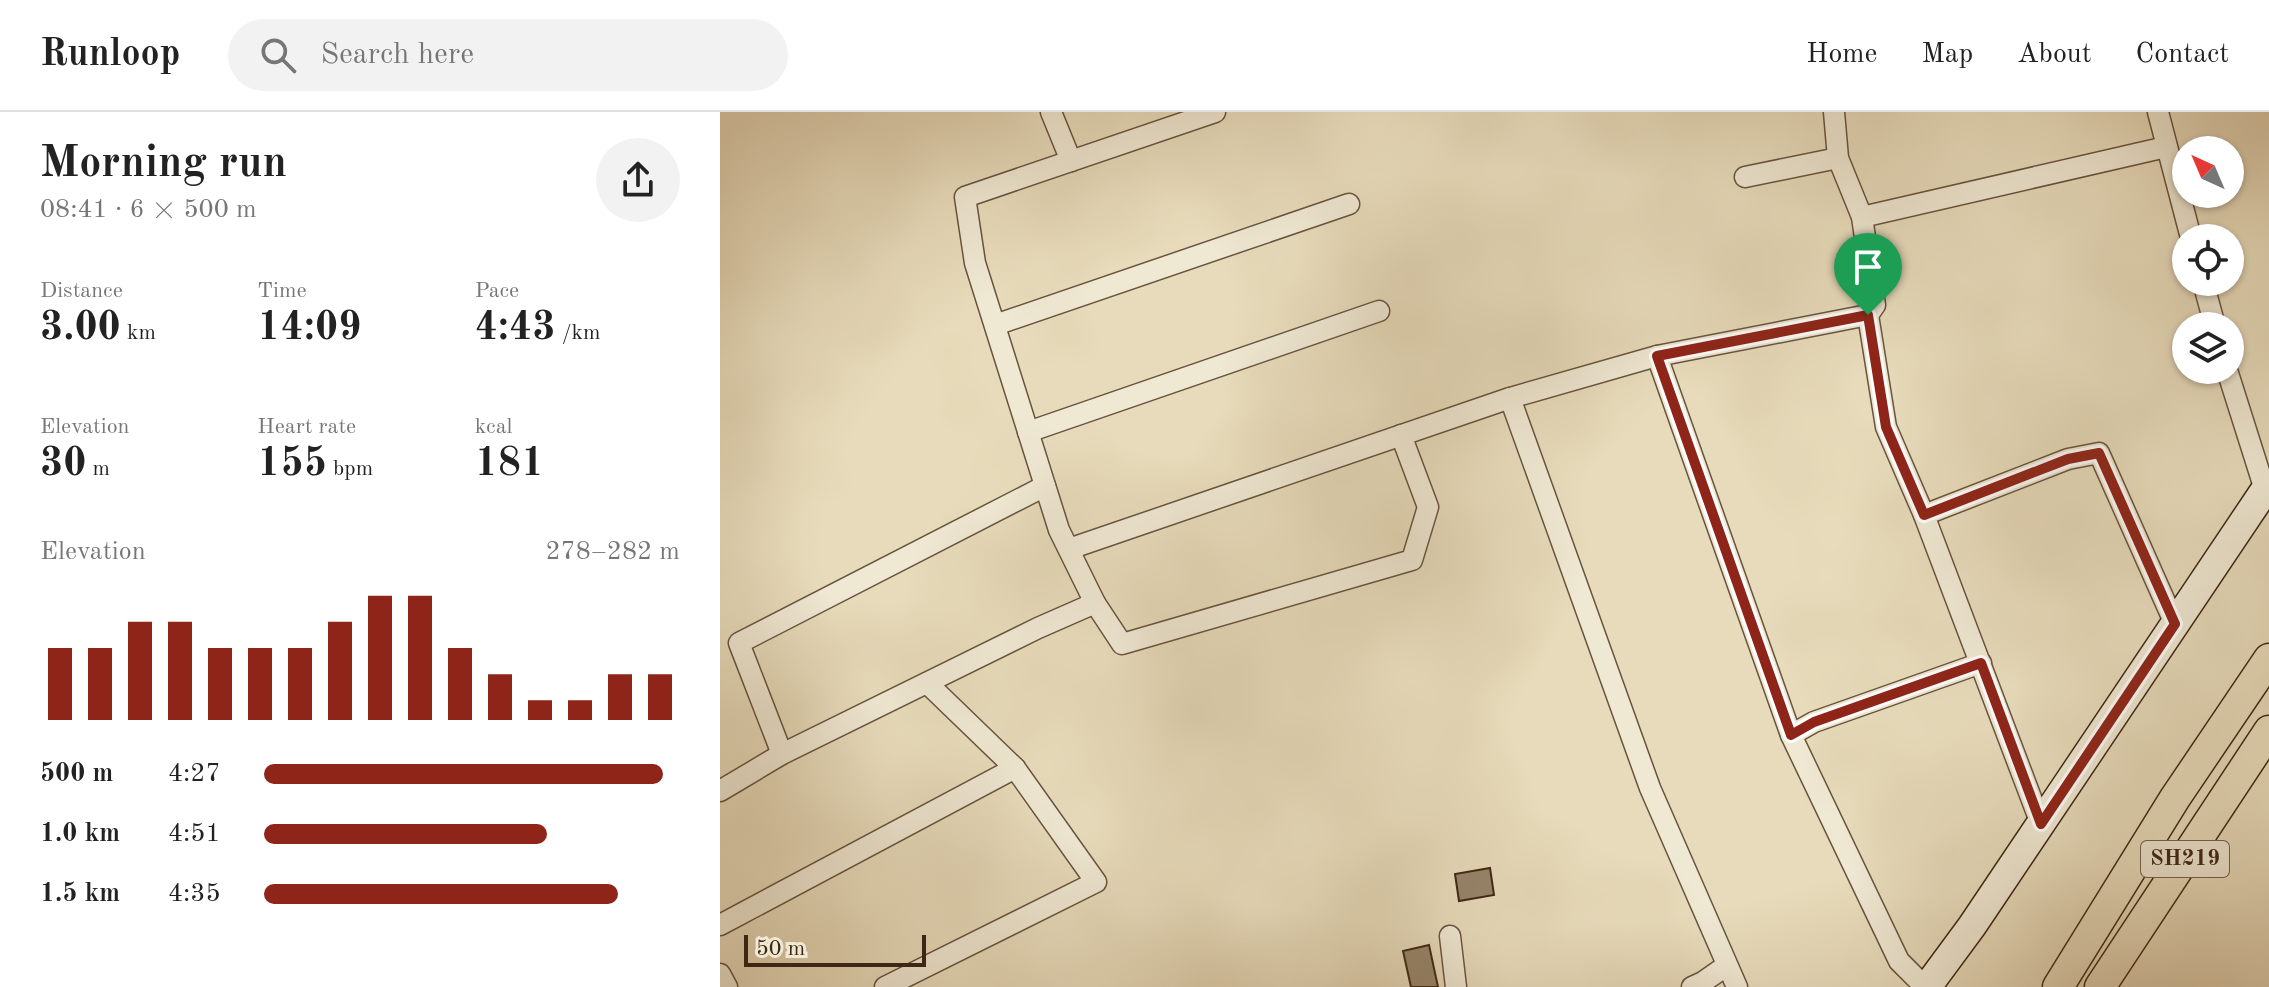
<!DOCTYPE html>
<html lang="en">
<head>
<meta charset="utf-8">
<style>
  :root { --surface:#fff; --page:#f2f2f2; --text:#222; --muted:#767676; --line:#e0e0e0; --accent:#8f2418 }
  body { margin:0; font-family:"Old Standard TT",serif; background:var(--page); color:var(--text); height:100vh; display:flex; flex-direction:column; font-size:30px; white-space:nowrap }
  * { box-sizing:border-box; margin:0 }
  p { font-size:26px; color:var(--muted) }
  .icon { flex:none; width:44px; height:44px; fill:none; stroke:currentColor; stroke-width:2; stroke-linecap:round; stroke-linejoin:round }
  .map { position:relative; flex:1; overflow:hidden }
  .panel { display:flex; flex-direction:column; background:var(--surface); width:720px }
  .panel>* { flex:none }
  .needle { width:52px; rotate:316deg }
  .fabs { position:absolute; left:1452px; top:24px; display:grid; gap:16px }
  .fabs a { display:grid; place-items:center; width:72px; height:72px; border-radius:50%; background:var(--surface); box-shadow:0 2px 6px #0004; font-size:40px }
  .scale { position:absolute; left:24px; bottom:20px; width:182px; box-sizing:border-box; padding-left:8px; border:4px solid #3e2714; border-top:0; font-size:22px; line-height:28px; white-space:nowrap; color:#3e2714; -webkit-text-stroke:6px #efe8d3; paint-order:stroke }
  .pin { position:absolute; display:grid; place-items:center; width:68px; height:68px; color:#fff; margin:-82px -34px; border-radius:50% 50% 50% 0; rotate:-45deg; box-shadow:0 0 8px #0007 }
  .pin .icon { rotate:45deg }
  .round { display:grid; place-items:center; flex:none; width:84px; height:84px; border-radius:42px; background:var(--page) }
  .summary { display:flex; align-items:center; justify-content:space-between; height:136px; padding:0 40px }
  h1 { font-size:44px; font-weight:700; line-height:60px }
  .metrics { display:grid; grid-template-columns:repeat(3,1fr); gap:12px; height:136px; padding:8px 40px }
  .metrics div { display:grid; align-content:center }
  .metrics b { font-size:40px; font-weight:700 }
  .metrics small { font-size:22px; font-weight:400 }
  .metrics p { font-size:22px }
  .chart { height:224px; padding:16px 40px }
  .chart p { display:flex; justify-content:space-between }
  .chart svg { width:100%; height:144px; margin-top:8px; stroke:var(--accent); stroke-width:6 }
  ul { padding:0 40px; list-style:none; font-size:26px }
  li { display:grid; grid-template-columns:128px 96px 1fr; align-items:center; height:60px }
  li i { height:20px; border-radius:10px; background:var(--accent) }
  header { display:flex; align-items:center; gap:48px; box-sizing:border-box; height:112px; padding:0 40px; background:var(--surface); border-bottom:2px solid var(--line) }
  header strong { font-size:38px }
  nav { display:flex; gap:44px; margin-inline-start:auto; font-size:28px }
  .search { width:560px; height:72px; background:var(--page); display:flex; align-items:center; gap:20px; box-sizing:border-box; padding:0 28px; border-radius:44px; color:var(--muted); font-size:30px }
  main { display:flex; flex:1; min-height:0 }
  .map>svg:first-child { display:block }
</style>
</head>
<body>
<header>
<strong>Runloop</strong>
<div class="search"><svg class="icon" aria-label="search" viewBox="0 0 24 24"><circle cx="10" cy="10" r="6"/><path d="M15 15l6 6"/></svg>Search here</div>
<nav><a>Home</a><a>Map</a><a>About</a><a>Contact</a></nav>
</header>
<main>
<section class="panel">
<div class="summary"><div><h1>Morning run</h1><p>08:41 · 6 × 500 m</p></div><a class="round"><svg class="icon" aria-label="share" viewBox="0 0 24 24"><path d="M12 15V3M7 8l5-5 5 5M5 13v7h14v-7"/></svg></a></div>
<div class="metrics">
<div><p>Distance</p><b>3.00<small> km</small></b></div>
<div><p>Time</p><b>14:09</b></div>
<div><p>Pace</p><b>4:43<small> /km</small></b></div>
</div>
<div class="metrics">
<div><p>Elevation</p><b>30<small> m</small></b></div>
<div><p>Heart rate</p><b>155<small> bpm</small></b></div>
<div><p>kcal</p><b>181</b></div>
</div>
<div class="chart"><p><span>Elevation</span>278–282 m</p>
<svg viewBox="0 0 160 44" preserveAspectRatio="none"><path d="M5 44V22M15 44V22M25 44V14M35 44V14M45 44V22M55 44V22M65 44V22M75 44V14M85 44V6M95 44V6M105 44V22M115 44V30M125 44V38M135 44V38M145 44V30M155 44V30"/></svg>
</div>
<ul>
<li><b>500 m</b>4:27<i style="width:96%"></i></li>
<li><b>1.0 km</b>4:51<i style="width:68%"></i></li>
<li><b>1.5 km</b>4:35<i style="width:85%"></i></li>
</ul>
</section>
<div class="map">
<svg width="1549" height="875" viewBox="0 0 1549 875">
  <rect width="100%" height="100%" fill="#e7dbbb"/>
  <filter id="stains"><feTurbulence type="fractalNoise" baseFrequency=".0025" numOctaves="4"/><feColorMatrix values="0 0 0 0 .2 0 0 0 0 .09 0 0 0 0 .02 0 0 0 .5 -.17"/></filter>
  <radialGradient id="worn" r=".72"><stop offset=".6" stop-color="#630" stop-opacity="0"/><stop offset="1" stop-color="#630" stop-opacity=".3"/></radialGradient>
  <g fill="#96856b" stroke="#3e2714" stroke-width="2">
    <polygon points="770,756 774,783 739,789 735,762"/>
    <polygon points="709,833 718,875 691,875 683,839"/>
  </g>
  <g fill="none" stroke-linecap="round" stroke-linejoin="round">
    <defs>
      <g id="minor">
        <polyline points="331,0 351,49"/>
        <polyline points="1438,0 1471,126"/>
        <polyline points="1025,65 1118,46"/>
        <polyline points="1142,105 1446,35"/>
        <polyline points="1483,170 1495,214"/>
        <polyline points="1148,203 1166,315 1204,403 1321,712"/>
        <polyline points="275,213 629,92"/>
        <polyline points="937,244 1071,623 1179,849 1205,875"/>
        <polyline points="1507,258 1545,378"/>
        <polyline points="790,286 930,676 1017,875"/>
        <polyline points="308,320 659,199"/>
        <polyline points="1204,403 1348,347 1379,341 1455,512"/>
        <polyline points="349,437 790,286 937,244 1148,203 1155,193 1142,105 1118,46 1114,0"/>
        <polyline points="375,491 402,532 692,448 708,395 681,323"/>
        <polyline points="1071,623 1094,610 1261,551"/>
        <polyline points="62,642 19,531 325,374"/>
        <polyline points="0,679 62,642 318,516 375,491 339,418 255,151 245,85 495,0"/>
        <polyline points="0,813 295,656 207,571"/>
        <polyline points="730,824 736,875"/>
        <polyline points="0,862 7,875"/>
        <polyline points="165,875 376,770 295,656"/>
        <polyline points="972,875 983,870 1006,854"/>
      </g>
      <polyline id="secondary" points="1207,875 1252,814 1549,372"/>
      <g id="primary">
        <polyline points="1338,875 1455,686 1549,547"/>
        <polyline points="1380,875 1549,619"/>
      </g>
    </defs>
    <use href="#minor" stroke="#68543e" stroke-width="23"/>
    <use href="#secondary" stroke="#3e2714" stroke-width="31"/>
    <use href="#primary" stroke="#3e2714" stroke-width="33"/>
    <use href="#minor" stroke="#efe8d3" stroke-width="20"/>
    <use href="#secondary" stroke="#efe8d3" stroke-width="28"/>
    <use href="#primary" stroke="#e7dbbb" stroke-width="30"/>
  </g>
  <g fill="none" stroke-linecap="round" stroke-linejoin="round">
    <defs>
      <polygon id="route" points="1148,203 1166,315 1204,403 1348,347 1379,341 1455,512 1321,712 1261,551 1094,610 1071,623 937,244"/>
    </defs>
    <use href="#route" stroke="#fff" stroke-width="16"/>
    <use href="#route" stroke="#8f2418" stroke-width="10"/>
  </g>
  <g text-anchor="middle" dominant-baseline="central" stroke-width="8" stroke-linejoin="round" paint-order="stroke">
    <rect fill="#efe8d3" stroke="#73614d" stroke-width="2" x="1421" y="729" width="88" height="36" rx="6"/>
    <g font-size="22" font-weight="bold" fill="#3e2714">
      <text x="1465" y="747">SH219</text>
    </g>
  </g>
  <rect width="100%" height="100%" filter="url(#stains)"/>
  <rect width="100%" height="100%" fill="url(#worn)"/>
</svg>
<div class="fabs">
<a><svg class="needle" viewBox="-14 -14 28 28"><path d="M0-13l5 13h-10z" fill="#e53935"/><path d="M0 13l5-13h-10z" fill="#767676"/></svg></a>
<a><svg class="icon" aria-label="locate" viewBox="0 0 24 24"><circle cx="12" cy="12" r="6"/><path d="M12 2v4M12 18v4M2 12h4M18 12h4"/></svg></a>
<a><svg class="icon" aria-label="layers" viewBox="0 0 24 24"><path d="M12 4l9 5-9 5-9-5zM3 14l9 5 9-5"/></svg></a>
</div>
<div class="scale">50 m</div>
<div class="pin" style="left:1148px;top:203px;background:#1e9e55"><svg class="icon" aria-label="arrive" viewBox="0 0 24 24"><path d="M6 21V4h12l-3 4 3 4H6"/></svg></div>
</div>
</main>
</body>
</html>
